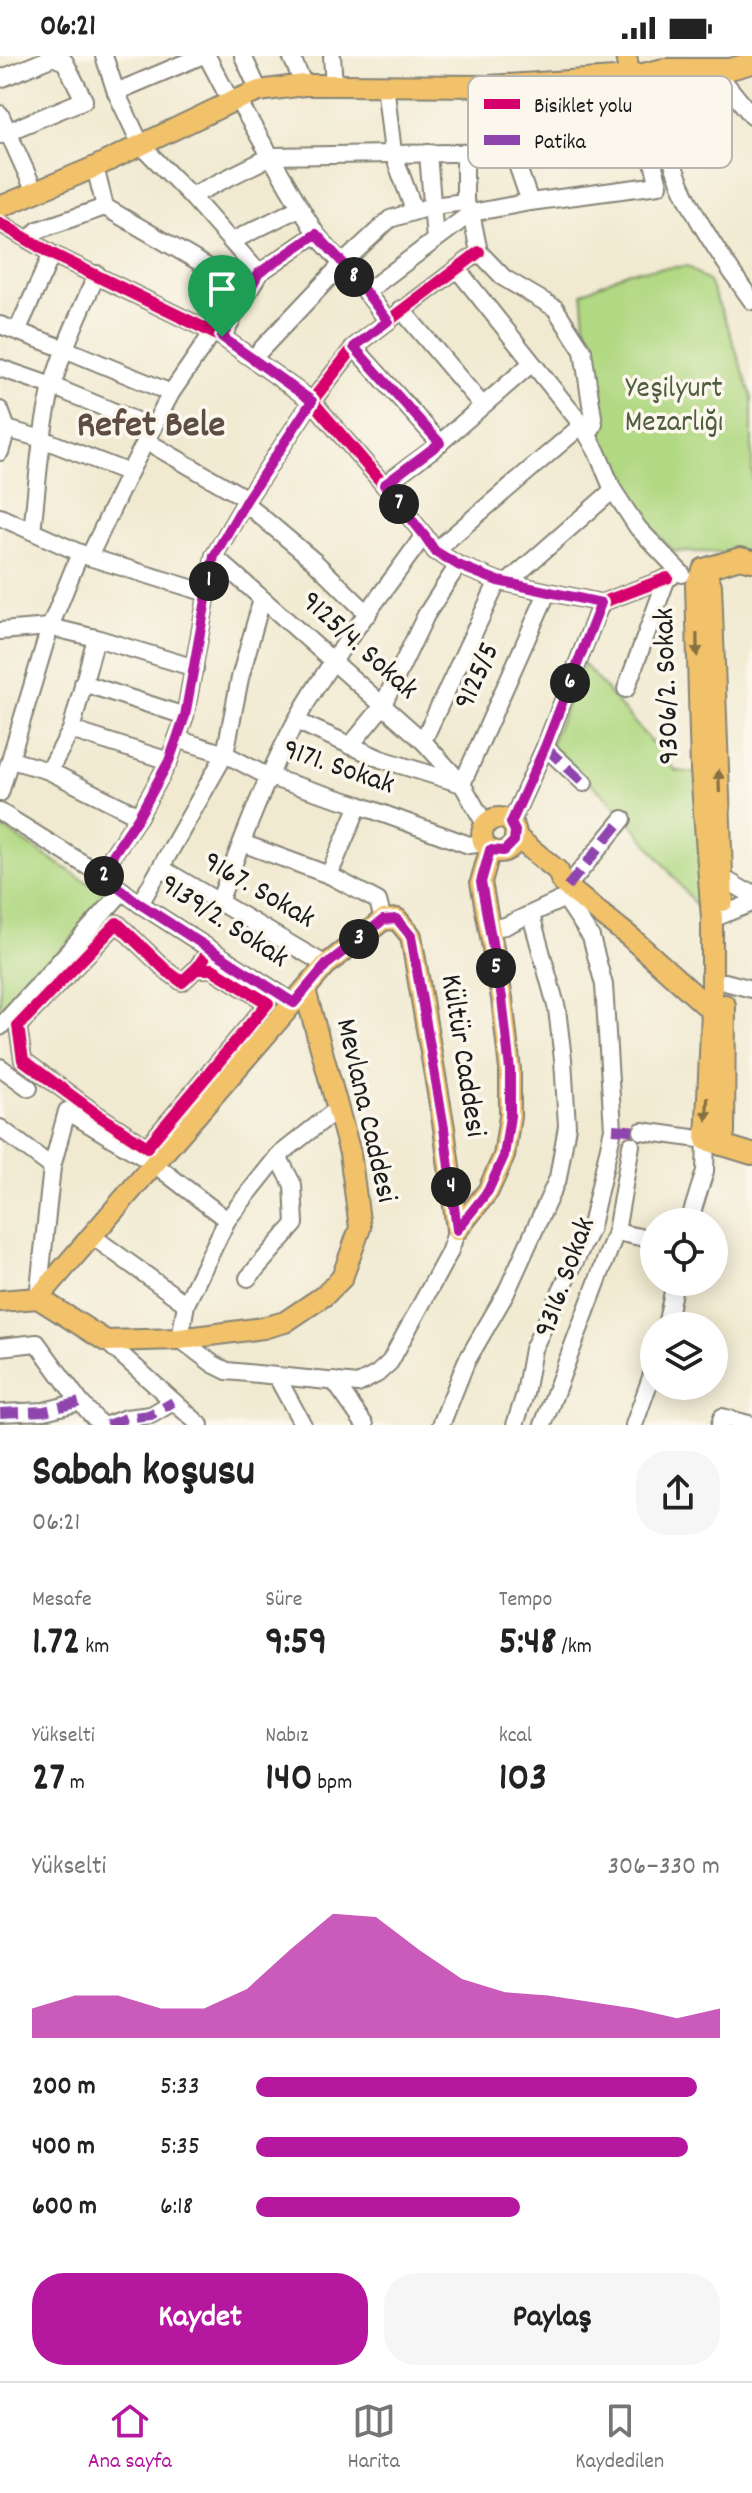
<!DOCTYPE html>
<html lang="tr">
<head>
<meta charset="utf-8">
<style>
  :root { --surface:#fff; --page:#f6f6f6; --text:#222; --muted:#767676; --line:#e0e0e0; --accent:#b5179e }
  body { margin:0; font-family:Dekko,sans-serif; background:var(--page); color:var(--text); height:100vh; display:flex; flex-direction:column; font-size:30px; white-space:nowrap }
  * { box-sizing:border-box; margin:0 }
  p { font-size:26px; color:var(--muted) }
  .icon { flex:none; width:44px; height:44px; fill:none; stroke:currentColor; stroke-width:2; stroke-linecap:round; stroke-linejoin:round }
  .map { position:relative; height:1369px; overflow:hidden }
  .side { display:flex; flex-direction:column; background:var(--surface); flex:1 }
  .side>* { flex:none }
  .buttons { position:absolute; left:640px; top:1152px; display:grid; gap:16px }
  .buttons a { display:grid; place-items:center; width:88px; height:88px; border-radius:50%; background:var(--surface); box-shadow:0 4px 20px #0003; font-size:40px }
  .pin { position:absolute; display:grid; place-items:center; width:68px; height:68px; color:#fff; margin:-82px -34px; border-radius:50% 50% 50% 0; rotate:-45deg; box-shadow:0 0 8px #0007 }
  .pin .icon { rotate:45deg }
  .km { position:absolute; width:40px; height:40px; margin:-20px; border-radius:50%; background:#222; color:#fff; font-size:22px; line-height:40px; text-align:center }
  .round { display:grid; place-items:center; flex:none; width:84px; height:84px; border-radius:32px; background:var(--page) }
  .summary { display:flex; align-items:center; justify-content:space-between; height:136px; padding:0 32px }
  h1 { font-size:44px; font-weight:700; line-height:60px }
  .stats { display:grid; grid-template-columns:repeat(3,1fr); gap:12px; height:136px; padding:8px 32px }
  .stats div { display:grid; align-content:center }
  .stats b { font-size:40px; font-weight:700 }
  .stats small { font-size:22px; font-weight:400 }
  .stats p { font-size:22px }
  .chart { height:224px; padding:16px 32px }
  .chart p { display:flex; justify-content:space-between }
  .chart svg { width:100%; height:144px; margin-top:8px; fill:var(--accent); opacity:.7 }
  .primary-button { display:flex; gap:16px; margin-top:auto; padding:16px 32px }
  .primary-button a { flex:1; height:92px; border-radius:32px; background:var(--accent); color:#fff; font-size:32px; font-weight:700; line-height:92px; text-align:center }
  .primary-button a+a { background:var(--page); color:var(--text) }
  ul { padding:0 32px; list-style:none; font-size:26px }
  li { display:grid; grid-template-columns:128px 96px 1fr; align-items:center; height:60px }
  li i { height:20px; border-radius:10px; background:var(--accent) }
  .status { display:flex; justify-content:space-between; align-items:center; height:56px; padding:0 40px; background:var(--surface); direction:ltr }
  .status svg { height:22px; fill:currentColor }
  .menu { display:flex; justify-content:space-around; align-items:center; height:112px; border-top:2px solid var(--line); background:var(--surface); font-size:22px; color:var(--muted) }
  .menu a { display:grid; justify-items:center; gap:4px }
  .menu .current { color:var(--accent) }
  .map>svg:first-child { display:block }
</style>
</head>
<body>
<div class="status"><b>06:21</b><svg viewBox="0 0 49 12"><path d="M0 12V9h3v3zM5 12V6h3v6zM10 12V3h3v9zM15 12V0h3v12zM26 1h20v11H26zM47 4h2v5h-2z"/></svg></div>
<div class="map">
<svg width="752" height="1369" viewBox="0 0 752 1369">
  <rect width="100%" height="100%" fill="#fbf7ec"/>
  <filter id="ink" filterUnits="userSpaceOnUse"><feTurbulence type="fractalNoise" baseFrequency=".0125" numOctaves="2"/><feDisplacementMap in="SourceGraphic" scale="16" xChannelSelector="R" yChannelSelector="G"/><feConvolveMatrix kernelMatrix="1 2 1 2 8 2 1 2 1" color-interpolation-filters="sRGB"/></filter>
  <filter id="wash" filterUnits="userSpaceOnUse"><feTurbulence type="fractalNoise" baseFrequency=".006" numOctaves="4" result="noise"/><feDisplacementMap in="SourceGraphic" scale="32" xChannelSelector="R" yChannelSelector="G"/><feGaussianBlur stdDeviation="1.8" result="paint"/><feColorMatrix in="noise" values="0 0 0 0 0 0 0 0 0 0 0 0 0 0 0 0 0 1.4 0 .05"/><feComposite in="paint" operator="in"/></filter>
  <g filter="url(#wash)">
    <rect width="100%" height="100%" fill="#f1ead1"/>
    <g fill="#b1d882" stroke="#667a4f" stroke-width="2">
      <polygon points="688,210 709,226 727,268 752,341 752,498 673,495 633,451 603,394 593,345 582,237 629,215"/>
      <polygon points="584,608 676,715 697,717 701,856 626,760 550,689"/>
      <polygon points="0,770 110,841 0,959"/>
    </g>
  </g>
  <g filter="url(#ink)">
    <g fill="none" stroke-linecap="round" stroke-linejoin="round">
      <defs>
        <g id="minor">
          <polyline points="104,0 116,36 141,89 191,140 259,217"/>
          <polyline points="207,0 231,46"/>
          <polyline points="243,0 259,35"/>
          <polyline points="291,0 304,29"/>
          <polyline points="332,0 334,29"/>
          <path d="M664,13C664,33 660,56 664,75C677,139 715,193 752,245"/>
          <polyline points="714,13 752,60"/>
          <polyline points="0,23 51,2"/>
          <polyline points="385,28 393,97 414,154"/>
          <polyline points="490,30 530,146"/>
          <polyline points="116,36 201,0"/>
          <polyline points="237,43 316,178 366,236 388,265"/>
          <polyline points="0,58 35,136"/>
          <polyline points="0,79 84,44 65,6 50,0"/>
          <polyline points="428,97 435,184"/>
          <polyline points="465,97 465,146 471,157 479,196 504,222 555,252 583,295 594,368 588,380"/>
          <polyline points="95,111 105,151 249,235"/>
          <polyline points="191,140 272,100 512,96"/>
          <polyline points="0,167 52,198 222,281 312,345 384,429 424,479 435,495 458,509 498,525 601,547 667,522"/>
          <polyline points="29,184 38,174 105,151"/>
          <polyline points="232,185 299,152"/>
          <polyline points="458,214 582,369 597,396 613,434 638,472 682,518"/>
          <polyline points="366,236 471,157 530,146 659,129 630,21"/>
          <polyline points="401,253 482,349"/>
          <polyline points="0,269 65,293 171,337"/>
          <polyline points="17,275 52,198"/>
          <polyline points="222,281 259,217 316,178"/>
          <polyline points="354,291 440,387"/>
          <polyline points="254,301 343,207 390,163 432,150 465,146"/>
          <polyline points="0,312 52,330 153,372"/>
          <polyline points="0,354 7,373 42,383 129,417 89,501"/>
          <polyline points="146,385 247,443"/>
          <polyline points="0,396 7,373"/>
          <polyline points="129,417 171,337 213,276"/>
          <polyline points="384,429 433,393 532,307"/>
          <polyline points="245,447 314,505 368,558"/>
          <polyline points="0,461 89,501 207,537"/>
          <path d="M32,475C38,426 40,375 53,328C64,290 81,254 97,218"/>
          <polyline points="435,495 582,369"/>
          <polyline points="214,500 423,685 462,728 547,537"/>
          <polyline points="507,527 613,434"/>
          <polyline points="0,575 50,571 96,582 195,612"/>
          <polyline points="83,627 185,660"/>
          <polyline points="626,633 667,522 671,521"/>
          <polyline points="296,665 381,703 462,728 485,768"/>
          <polyline points="71,674 169,705"/>
          <polyline points="177,683 225,698 269,721 359,749 469,789 484,787"/>
          <polyline points="423,685 498,525"/>
          <polyline points="350,690 382,651 426,559 458,509"/>
          <polyline points="545,691 584,727"/>
          <polyline points="11,704 49,715 139,760"/>
          <polyline points="49,715 71,674 96,582"/>
          <polyline points="0,737 50,571 80,497"/>
          <polyline points="0,756 100,818 140,848 294,947"/>
          <polyline points="511,767 545,691 601,547"/>
          <polyline points="242,787 329,819 378,845 383,864"/>
          <polyline points="161,812 326,909"/>
          <polyline points="100,818 139,760 169,705 185,660 214,500 247,443 312,345 354,291 479,196"/>
          <polyline points="329,819 359,749"/>
          <polyline points="723,822 745,835 752,836"/>
          <path d="M219,846C242,785 265,723 296,665C332,600 381,540 424,479"/>
          <polyline points="140,848 225,698 240,622 262,543"/>
          <polyline points="712,863 752,847"/>
          <polyline points="488,873 505,870 565,842"/>
          <polyline points="196,913 182,926 167,915 117,867 18,970 23,1004 95,1057 147,1091 268,947 212,913 196,913 210,894"/>
          <polyline points="725,926 752,933"/>
          <polyline points="0,971 123,835"/>
          <polyline points="0,1011 29,1032"/>
          <polyline points="336,1054 278,1100 227,1164 186,1248 180,1283 213,1308 227,1315 358,1328 377,1318 390,1306 449,1197 457,1174"/>
          <polyline points="0,1072 52,1111"/>
          <polyline points="642,1075 706,1084 705,1115 689,1166"/>
          <polyline points="616,1176 654,1184"/>
          <polyline points="92,1180 186,1248"/>
          <polyline points="248,1222 295,1168 293,1129 278,1100"/>
          <polyline points="38,1242 52,1111 67,1055 153,1107 227,1164"/>
          <polyline points="666,1270 675,1226"/>
          <polyline points="106,1285 200,1369"/>
          <polyline points="0,1291 37,1287 80,1346 101,1369"/>
          <polyline points="277,1321 303,1369"/>
          <polyline points="334,1325 365,1369"/>
          <polyline points="0,1357 44,1355 80,1346"/>
          <polyline points="107,1369 126,1362 151,1359 173,1346"/>
          <polyline points="441,1369 466,1306 506,1237 558,1122 567,1070 563,1003 557,953 531,859"/>
          <polyline points="515,1369 525,1338 533,1293 590,1174 613,1073 604,929 591,881 565,842 567,831 623,763"/>
          <polyline points="543,1369 616,1176 631,1089"/>
          <polyline points="634,1369 654,1313"/>
          <polyline points="720,1369 722,1361 752,1369"/>
        </g>
        <g id="major">
          <polyline points="626,0 630,21"/>
          <polyline points="0,151 95,111 231,46 259,35 304,29 334,29 490,30 630,21 664,13 730,13 752,7"/>
          <polyline points="704,513 696,529 701,714 712,863 712,955 706,1084 752,1098"/>
          <polyline points="704,513 711,529 723,845"/>
          <polyline points="704,513 740,502 752,505"/>
          <circle cx="499" cy="779" r="17"/>
          <polyline points="515,780 558,815 562,826 567,831 630,881 712,955"/>
          <polyline points="721,1089 724,1076 725,949"/>
          <polyline points="457,1174 488,1135 504,1100 510,1060 510,1014 502,942 481,826 490,794"/>
          <polyline points="38,1242 326,909 383,864 397,863 411,880 444,1072 457,1174"/>
          <polyline points="0,1245 38,1242 106,1285 180,1283 263,1272 285,1266 325,1239 342,1222 360,1172 350,1097 305,934"/>
        </g>
      </defs>
      <use href="#minor" stroke="#868376" stroke-width="20"/>
      <use href="#major" stroke="#868376" stroke-width="24"/>
      <use href="#minor" stroke="#fff" stroke-width="16"/>
      <use href="#major" stroke="#f2c26a" stroke-width="20"/>
      <g stroke="#8e44ad" stroke-width="10" stroke-dasharray="20 10" stroke-linecap="butt">
        <polyline points="545,691 584,727"/>
        <polyline points="567,831 623,763"/>
        <polyline points="613,1073 642,1075"/>
        <polyline points="0,1357 44,1355 80,1346"/>
        <polyline points="107,1369 126,1362 151,1359 173,1346"/>
      </g>
      <defs>
        <g id="cycleway">
          <polyline points="0,167 52,198 222,281 312,345 384,429 424,479 435,495 458,509 498,525 601,547 667,522"/>
          <polyline points="100,818 139,760 169,705 185,660 214,500 247,443 312,345 354,291 479,196"/>
          <polyline points="196,913 182,926 167,915 117,867 18,970 23,1004 95,1057 147,1091 268,947 212,913 196,913 210,894"/>
        </g>
      </defs>
      <use href="#cycleway" stroke="#fbf7ec" stroke-width="17"/>
      <use href="#cycleway" stroke="#d6006c" stroke-width="12"/>
    </g>
    <defs><path id="oneway-solid" d="M-6-.8H1V-3.2L6.5 0L1 3.2V.8H-6Z" transform="scale(2)"/></defs>
    <g fill="#876f43">
      <use href="#oneway-solid" transform="translate(697 589) rotate(89)"/>
      <use href="#oneway-solid" transform="translate(719 725) rotate(-92)"/>
      <use href="#oneway-solid" transform="translate(707 1053) rotate(93)"/>
    </g>
  </g>
  <g fill="none" stroke-linecap="round" stroke-linejoin="round" filter="url(#ink)">
    <defs>
      <polygon id="route" points="316,178 343,207 388,265 354,291 440,387 384,429 424,479 435,495 458,509 498,525 601,547 545,691 511,767 515,775 514,785 504,795 490,794 481,826 502,942 510,1014 510,1060 504,1100 488,1135 457,1174 444,1072 411,880 397,863 383,864 326,909 294,947 140,848 100,818 139,760 169,705 185,660 214,500 247,443 312,345 222,281 259,217"/>
    </defs>
    <use href="#route" stroke="#fff" stroke-width="16"/>
    <use href="#route" stroke="#b5179e" stroke-width="10"/>
  </g>
  <g text-anchor="middle" dominant-baseline="central" stroke-width="7" stroke-linejoin="round" paint-order="stroke">
    <g font-size="30" fill="#505e40" stroke="#fbf7ec">
      <text x="674" y="334">Yeşilyurt<tspan x="674" dy="34">Mezarlığı</tspan></text>
    </g>
    <g font-size="30" fill="#1c1c1c" stroke="#fbf7ec">
      <text transform="translate(358 591) rotate(42)">9125/4. Sokak</text>
      <text transform="translate(479 621) rotate(-66)">9125/5</text>
      <text transform="translate(669 630) rotate(-92)">9306/2. Sokak</text>
      <text transform="translate(338 713) rotate(19)">9171. Sokak</text>
      <text transform="translate(258 836) rotate(30)">9167. Sokak</text>
      <text transform="translate(223 867) rotate(33)">9139/2. Sokak</text>
      <text transform="translate(461 1000) rotate(81)">Kültür Caddesi</text>
      <text transform="translate(364 1055) rotate(77)">Mevlana Caddesi</text>
      <text transform="translate(567 1222) rotate(-70)">9316. Sokak</text>
    </g>
    <g font-size="38" font-weight="bold" fill="#5e4d42" stroke="#fbf7ec">
      <text x="151" y="371">Refet Bele</text>
    </g>
  </g>
  <rect x="468" y="20" width="264" height="92" rx="12" fill="#fbf7ec" stroke="#b8b5ae" stroke-width="2"/>
  <rect x="484" y="43" width="36" height="10" fill="#d6006c"/>
  <rect x="484" y="79" width="36" height="10" fill="#8e44ad"/>
  <g font-size="22" fill="#1c1c1c">
    <text x="534" y="56">Bisiklet yolu</text>
    <text x="534" y="92">Patika</text>
  </g>
</svg>
<div class="buttons">
<a><svg class="icon" aria-label="locate" viewBox="0 0 24 24"><circle cx="12" cy="12" r="6"/><path d="M12 2v4M12 18v4M2 12h4M18 12h4"/></svg></a>
<a><svg class="icon" aria-label="layers" viewBox="0 0 24 24"><path d="M12 4l9 5-9 5-9-5zM3 14l9 5 9-5"/></svg></a>
</div>
<div class="pin" style="left:222px;top:281px;background:#1e9e55"><svg class="icon" aria-label="arrive" viewBox="0 0 24 24"><path d="M6 21V4h12l-3 4 3 4H6"/></svg></div>
<b class="km" style="left:209px;top:525px">1</b>
<b class="km" style="left:104px;top:820px">2</b>
<b class="km" style="left:359px;top:883px">3</b>
<b class="km" style="left:451px;top:1131px">4</b>
<b class="km" style="left:496px;top:912px">5</b>
<b class="km" style="left:570px;top:627px">6</b>
<b class="km" style="left:399px;top:448px">7</b>
<b class="km" style="left:354px;top:221px">8</b>
</div>
<section class="side">
<div class="summary"><div><h1>Sabah koşusu</h1><p>06:21</p></div><a class="round"><svg class="icon" aria-label="share" viewBox="0 0 24 24"><path d="M12 15V3M7 8l5-5 5 5M5 13v7h14v-7"/></svg></a></div>
<div class="stats">
<div><p>Mesafe</p><b>1.72<small> km</small></b></div>
<div><p>Süre</p><b>9:59</b></div>
<div><p>Tempo</p><b>5:48<small> /km</small></b></div>
</div>
<div class="stats">
<div><p>Yükselti</p><b>27<small> m</small></b></div>
<div><p>Nabız</p><b>140<small> bpm</small></b></div>
<div><p>kcal</p><b>103</b></div>
</div>
<div class="chart"><p><span>Yükselti</span>306–330 m</p>
<svg viewBox="0 0 160 44" preserveAspectRatio="none"><path d="M0 44V35L10 31L20 31L30 35L40 35L50 29L60 17L70 6L80 7L90 17L100 26L110 30L120 31L130 33L140 35L150 38L160 35V44z"/></svg>
</div>
<ul>
<li><b>200 m</b>5:33<i style="width:95%"></i></li>
<li><b>400 m</b>5:35<i style="width:93%"></i></li>
<li><b>600 m</b>6:18<i style="width:57%"></i></li>
</ul>
<div class="primary-button"><a>Kaydet</a><a>Paylaş</a></div>
</section>
<nav class="menu">
<a class="current"><svg class="icon" aria-label="home" viewBox="0 0 24 24"><path d="M3 11l9-7 9 7M6 9v11h12V9"/></svg>Ana sayfa</a>
<a><svg class="icon" aria-label="map" viewBox="0 0 24 24"><path d="M3 6l6-2 6 2 6-2v14l-6 2-6-2-6 2zM9 4v14M15 6v14"/></svg>Harita</a>
<a><svg class="icon" aria-label="saved" viewBox="0 0 24 24"><path d="M7 4h10v16l-5-4-5 4z"/></svg>Kaydedilen</a>
</nav>
</body>
</html>
